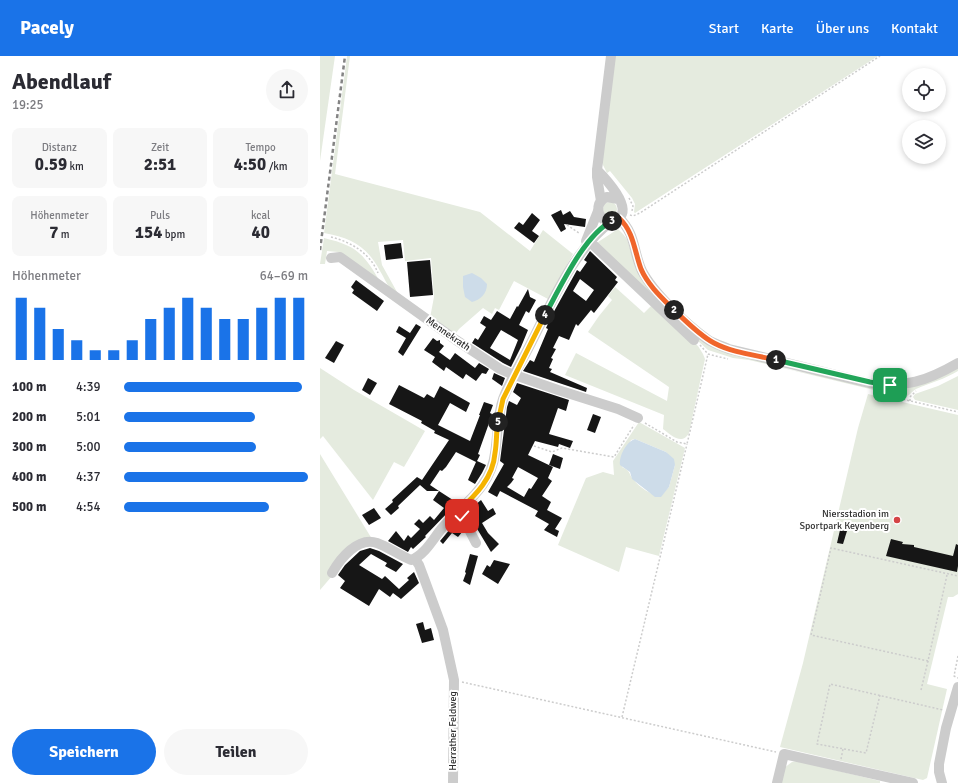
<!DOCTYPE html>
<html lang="de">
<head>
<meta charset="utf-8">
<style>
  :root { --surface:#fff; --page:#f7f7f7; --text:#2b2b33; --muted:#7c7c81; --accent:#1a73e8 }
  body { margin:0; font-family:Signika,sans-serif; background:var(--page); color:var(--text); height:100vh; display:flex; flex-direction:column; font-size:15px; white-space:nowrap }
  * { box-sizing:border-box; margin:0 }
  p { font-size:13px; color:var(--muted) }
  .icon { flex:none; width:22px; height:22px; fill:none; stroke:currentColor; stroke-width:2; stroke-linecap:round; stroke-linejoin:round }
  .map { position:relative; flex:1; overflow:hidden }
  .drawer { display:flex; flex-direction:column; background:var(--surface); width:320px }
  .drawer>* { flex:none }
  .buttons { position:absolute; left:582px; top:12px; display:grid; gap:8px }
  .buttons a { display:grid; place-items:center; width:44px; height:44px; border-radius:50%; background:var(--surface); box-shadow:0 2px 6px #0003; font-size:20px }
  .pin { position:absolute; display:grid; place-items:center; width:34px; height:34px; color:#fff; margin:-17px; border-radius:8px; box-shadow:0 2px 6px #0006 }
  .km { position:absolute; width:20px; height:20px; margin:-10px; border-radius:50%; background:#222; color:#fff; font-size:11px; line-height:20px; text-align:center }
  .round { display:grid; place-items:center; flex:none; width:42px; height:42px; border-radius:21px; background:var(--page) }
  .overview { display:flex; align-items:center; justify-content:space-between; height:68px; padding:0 12px }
  h1 { font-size:22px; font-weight:800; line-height:30px }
  .stats { display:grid; grid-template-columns:repeat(3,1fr); gap:6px; height:68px; padding:4px 12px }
  .stats div { display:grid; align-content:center; border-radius:8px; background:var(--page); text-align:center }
  .stats b { font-size:17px; font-weight:800 }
  .stats small { font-size:11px; font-weight:400 }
  .stats p { font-size:11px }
  .chart { height:112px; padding:8px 12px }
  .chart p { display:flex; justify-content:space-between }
  .chart svg { width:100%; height:72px; margin-top:4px; stroke:var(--accent); stroke-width:6 }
  .cta { display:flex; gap:8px; margin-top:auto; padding:8px 12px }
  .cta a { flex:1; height:46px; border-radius:24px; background:var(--accent); color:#fff; font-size:16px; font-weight:800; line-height:46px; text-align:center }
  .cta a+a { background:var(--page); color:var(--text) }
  ul { padding:0 12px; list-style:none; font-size:13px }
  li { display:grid; grid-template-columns:64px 48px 1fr; align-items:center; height:30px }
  li i { height:10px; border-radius:5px; background:var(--accent) }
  header { display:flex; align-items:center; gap:24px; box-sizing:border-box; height:56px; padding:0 20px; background:var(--accent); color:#fff }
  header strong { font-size:19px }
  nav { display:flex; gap:22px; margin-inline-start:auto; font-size:14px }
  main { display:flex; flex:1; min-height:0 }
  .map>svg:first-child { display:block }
</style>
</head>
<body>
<header>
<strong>Pacely</strong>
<nav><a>Start</a><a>Karte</a><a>Über uns</a><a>Kontakt</a></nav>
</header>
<main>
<section class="drawer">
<div class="overview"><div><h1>Abendlauf</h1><p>19:25</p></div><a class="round"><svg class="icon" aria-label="share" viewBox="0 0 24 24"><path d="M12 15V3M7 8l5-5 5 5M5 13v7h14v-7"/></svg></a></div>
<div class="stats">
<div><p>Distanz</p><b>0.59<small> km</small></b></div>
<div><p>Zeit</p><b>2:51</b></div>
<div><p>Tempo</p><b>4:50<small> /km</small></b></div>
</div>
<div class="stats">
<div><p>Höhenmeter</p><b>7<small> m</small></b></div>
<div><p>Puls</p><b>154<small> bpm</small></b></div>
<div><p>kcal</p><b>40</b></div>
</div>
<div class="chart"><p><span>Höhenmeter</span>64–69 m</p>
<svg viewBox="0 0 160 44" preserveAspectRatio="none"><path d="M5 44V6M15 44V12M25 44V25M35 44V32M45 44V38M55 44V38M65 44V32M75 44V19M85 44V12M95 44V6M105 44V12M115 44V19M125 44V19M135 44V12M145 44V6M155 44V6"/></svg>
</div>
<ul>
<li><b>100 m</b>4:39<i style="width:97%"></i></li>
<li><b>200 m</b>5:01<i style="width:71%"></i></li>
<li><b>300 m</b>5:00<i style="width:72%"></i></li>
<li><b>400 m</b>4:37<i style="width:100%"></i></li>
<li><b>500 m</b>4:54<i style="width:79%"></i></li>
</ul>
<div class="cta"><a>Speichern</a><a>Teilen</a></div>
</section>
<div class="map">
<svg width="638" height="727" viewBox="0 0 638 727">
  <rect width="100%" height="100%" fill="#fff"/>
  <g fill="#e5ebdf" fill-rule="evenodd">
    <polygon points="0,0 15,0 0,105"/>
    <path d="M27,0H30L15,118L160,156L210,195L223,174L253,198L228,243L194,225L179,254L175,252L172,258L163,252L139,273L134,280L110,262L114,241L111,202L85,205L83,184L58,186L62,209L77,236L75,237C68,232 65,223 60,215C47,190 31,182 4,177Z"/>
    <polygon points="295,0 558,0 315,157 314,156 315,148 312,142 290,115 287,117 282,107"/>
    <circle cx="290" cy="153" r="7"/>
    <path d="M298,173L303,178L307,183L313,202L323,223L409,296L472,314L557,331L638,311V315C625,323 610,327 596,333C591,336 589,341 583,341L429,304L413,302L388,294L350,260L275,188Z"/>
    <path d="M4,182C34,189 43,196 59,224L18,196L7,195L5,208H0Z"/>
    <path d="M295,231L324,257L331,250L378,290L383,298L385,303L369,377C362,390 351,379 343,373L344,359L245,319L256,297L347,345L349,331L268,276L279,260L292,244L288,240Z"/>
    <polygon points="0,312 34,334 105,375 84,411 74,406 53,444 3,380 0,383"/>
    <polygon points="638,320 638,354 595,344 593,341 595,338 618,330"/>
    <polygon points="548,338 638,359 638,538 633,541 628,541 607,628 627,633 607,722 603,724 460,691 483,607 538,372"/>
    <path d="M319,366L365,392L339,500L306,491L299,516L238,489L266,422L283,416L294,419L293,405ZM315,383L346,396L355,409L349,431L340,441C330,438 320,432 313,423C308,417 311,415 302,411L311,384Z"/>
    <polygon points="0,398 52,483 42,485 0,534"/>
    <polygon points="477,705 560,725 560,727 460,727 464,712 472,706"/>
  </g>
  <g fill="#cddce9">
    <path d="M152,217L161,222L167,228C167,238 160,244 152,246L145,241L143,231V220Z"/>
    <path d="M315,383L346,396L354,403L355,409L349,431L341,441H335L330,437L312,423L310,416L300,409C299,400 306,386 315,383Z"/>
  </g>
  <g fill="#161616" fill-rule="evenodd">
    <polygon points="241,154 243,159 250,155 254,161 266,163 265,171 244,168 246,173 241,176 231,159"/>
    <polygon points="212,157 220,164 212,175 219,180 214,187 194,172 199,166 203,169"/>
    <polygon points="81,187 83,202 66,204 64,189"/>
    <path d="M270,195L297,221L295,224L298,226L274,257L271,254L258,270L256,268L249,284L239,280L233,292L236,293L231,302L233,303L229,312L232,313L230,316L267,332L266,336L203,315L210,304L214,306L228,273L226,272L232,259L257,214L260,216L267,206L264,204ZM260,223L274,234L266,245L253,235Z"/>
    <polygon points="110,204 113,239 90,241 87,206"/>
    <polygon points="36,224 64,245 57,255 32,237 34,234 31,231"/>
    <path d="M208,233L210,241L216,244L209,257L206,255L199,269L208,274L201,291L191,311L183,307L152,287L155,282L158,284L166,271L160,267L164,260L171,264L177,255L190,263L197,250L198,251ZM181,274L198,284L190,304L170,292Z"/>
    <polygon points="96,268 101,271 83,300 78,296 86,282 76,276 79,270 90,277"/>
    <polygon points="113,282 117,285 120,284 120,287 124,290 119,296 130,304 135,297 155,312 159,307 169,313 166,318 162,317 156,325 146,318 143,323 126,311 124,315 112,306 115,301 104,294"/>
    <polygon points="16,285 24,289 14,307 5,302"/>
    <polygon points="174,317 185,322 182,330 172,323"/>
    <polygon points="48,322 57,327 50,339 42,334"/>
    <path d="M197,327L249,344L246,355L238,352L229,378L253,385L250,392L239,388L238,391L215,385L208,399L233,411L228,422L232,425L222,440L231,446L227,454L242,462L235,473L239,475L237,481L224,474L229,468L215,460L218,455L180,435L177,441L168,436L184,408L180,405L187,351L189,345L197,349L201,342L193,336ZM198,411L218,422L211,433L209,432L204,441L187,431L191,427L194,423L192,422Z"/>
    <polygon points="79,329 104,342 107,338 114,342 120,330 150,347 146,356 130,347 118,369 150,385 160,359 159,359 164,346 173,349 170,357 172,358 168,370 158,398 160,399 157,405 166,409 162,417 155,428 148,424 156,406 136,396 126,411 122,415 120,414 110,429 119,435 107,435 100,429 78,450 79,452 71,459 65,453 73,446 72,444 97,421 102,424 129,384 114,377 115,375 101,367 102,365 69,348"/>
    <polygon points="273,358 281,361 275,377 267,374"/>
    <polygon points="233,398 243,402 240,413 229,409"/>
    <polygon points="119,435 136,446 131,453 105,480 106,481 93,493 91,491 88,496 68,485 76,475 84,485 88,479 91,482 100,473 94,468 99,463 103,467 110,460 114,464 124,452 113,444"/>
    <polygon points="161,444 168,455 173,452 176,458 162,467 168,477 179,488 171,496 147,456"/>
    <polygon points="54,452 61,462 49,469 42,459"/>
    <polygon points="136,466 139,469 143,475 138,481 132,477 123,488 120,485"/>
    <polygon points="520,474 527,475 523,488 517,487"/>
    <polygon points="571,483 583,486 582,488 594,489 594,491 633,500 636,488 638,489 638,510 637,516 566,500"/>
    <polygon points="50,492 59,495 83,508 76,516 65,510 67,507 51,498 39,509 62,523 65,520 79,533 89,524 87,522 94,516 99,527 81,543 73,537 70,541 59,533 49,550 20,532 25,525 18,519 25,509 40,495"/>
    <polygon points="150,498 158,500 150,529 143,525 146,517 145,516"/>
    <polygon points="174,504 190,508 178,528 162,518 167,509 170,511"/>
    <polygon points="103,566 105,574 111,572 114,584 102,587 96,568"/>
  </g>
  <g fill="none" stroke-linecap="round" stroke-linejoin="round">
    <g stroke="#ccc" stroke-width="1.5" stroke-dasharray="2 2" stroke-linecap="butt">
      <polyline points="309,142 313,150 312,155"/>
      <polyline points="310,159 313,160 320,157 560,0"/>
      <polyline points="247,169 259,177"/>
      <path d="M11,181C31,186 50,197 58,217"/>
      <polyline points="380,289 388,298 408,303"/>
      <polyline points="556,337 638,356"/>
      <polyline points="590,345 590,341 596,335"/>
      <polyline points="325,367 357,386 367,388 388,298"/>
      <polyline points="214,390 232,396 242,392 294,401 314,369"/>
      <polyline points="627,519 608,605 491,579 511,492 638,520"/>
      <polyline points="638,600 634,620 638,622"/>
      <polyline points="142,626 456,696"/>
      <polyline points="601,634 608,605"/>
      <polyline points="560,639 546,697 497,688 510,628 623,654"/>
      <polyline points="302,661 367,388"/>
      <polyline points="521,703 523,693"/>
    </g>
    <g stroke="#ccc" stroke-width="10">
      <path d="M277,114C286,123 312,151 299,162C294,166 289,166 284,164C275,156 277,145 287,141L298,143"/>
      <polyline points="281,145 277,121 277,114 291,0"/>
      <path d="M299,162C316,178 313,196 322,215C333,236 367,269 387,283C394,288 402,290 409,293L549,327C587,331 605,326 638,307"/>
      <polyline points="266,185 278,155"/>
      <polyline points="269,185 374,284"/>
      <polyline points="11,202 20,201 136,284 180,313 189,317 238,334 298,353 318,362"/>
      <polyline points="138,455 142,460 156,487"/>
      <polyline points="95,503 99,509 105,525 123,574 134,624 133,727"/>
      <path d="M12,517C20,503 38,480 57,487C68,491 79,499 91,504C105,499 113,483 122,472C143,448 171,432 175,397C178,379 177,361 183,343C190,324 201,307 210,289C231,248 254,193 291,166"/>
      <polyline points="457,727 464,698 593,727"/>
      <polyline points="622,727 619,716 619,708 626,672 638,631"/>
    </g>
    <polyline stroke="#848484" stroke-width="2.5" stroke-dasharray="4 3" stroke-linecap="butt" points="0,194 25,0"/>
  </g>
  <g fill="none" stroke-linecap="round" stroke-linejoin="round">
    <defs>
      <polyline id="split-1" points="456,304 550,326 570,329"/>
      <path id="split-2" d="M354,254C366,265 379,279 394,287C413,297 436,299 456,304"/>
      <path id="split-3" d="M292,165L299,162C314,176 314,194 321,213C328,229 341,241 354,254"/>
      <path id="split-4" d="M225,259C240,232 264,179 292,165"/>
      <polyline id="split-5" points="178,366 183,343 225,259"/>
      <path id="split-6" d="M142,460L138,455C156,439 173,422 175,397C177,386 176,376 178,366"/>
    </defs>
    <use href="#split-1" stroke="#fff" stroke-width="8"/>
    <use href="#split-2" stroke="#fff" stroke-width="8"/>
    <use href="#split-3" stroke="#fff" stroke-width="8"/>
    <use href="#split-4" stroke="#fff" stroke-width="8"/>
    <use href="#split-5" stroke="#fff" stroke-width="8"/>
    <use href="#split-6" stroke="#fff" stroke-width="8"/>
    <use href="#split-1" stroke="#22a559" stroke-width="5"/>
    <use href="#split-2" stroke="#f0652b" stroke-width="5"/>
    <use href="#split-3" stroke="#f0652b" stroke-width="5"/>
    <use href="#split-4" stroke="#22a559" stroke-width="5"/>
    <use href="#split-5" stroke="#f5b400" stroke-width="5"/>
    <use href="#split-6" stroke="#f5b400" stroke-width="5"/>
  </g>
  <circle fill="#d44445" stroke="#fff" stroke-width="1.5" cx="577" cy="464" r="4"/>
  <g text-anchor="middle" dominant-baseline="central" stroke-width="4" stroke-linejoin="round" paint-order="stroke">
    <g font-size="10" fill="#2f2f2f" stroke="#fff">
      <text transform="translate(128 278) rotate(35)">Mennekrath</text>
      <text transform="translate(133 675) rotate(-90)">Herrather Feldweg</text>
    </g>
    <g font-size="10" fill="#2f2f2f" stroke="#fff" text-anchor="end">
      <text x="569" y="458">Niersstadion im<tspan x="569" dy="12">Sportpark Keyenberg</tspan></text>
    </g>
  </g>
</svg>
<div class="buttons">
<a><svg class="icon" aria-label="locate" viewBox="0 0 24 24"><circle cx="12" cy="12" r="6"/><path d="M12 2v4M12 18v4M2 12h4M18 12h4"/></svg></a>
<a><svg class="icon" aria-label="layers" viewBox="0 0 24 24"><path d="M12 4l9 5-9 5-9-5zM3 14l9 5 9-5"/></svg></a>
</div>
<div class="pin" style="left:570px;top:329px;background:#1e9e55"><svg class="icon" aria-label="arrive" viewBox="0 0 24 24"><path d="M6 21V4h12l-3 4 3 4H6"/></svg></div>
<div class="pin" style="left:142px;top:460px;background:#d93025"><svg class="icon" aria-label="check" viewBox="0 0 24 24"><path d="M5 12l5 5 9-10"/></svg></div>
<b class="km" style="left:456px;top:304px">1</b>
<b class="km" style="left:354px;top:254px">2</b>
<b class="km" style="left:292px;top:165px">3</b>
<b class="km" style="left:225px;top:259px">4</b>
<b class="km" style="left:178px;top:366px">5</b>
</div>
</main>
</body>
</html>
